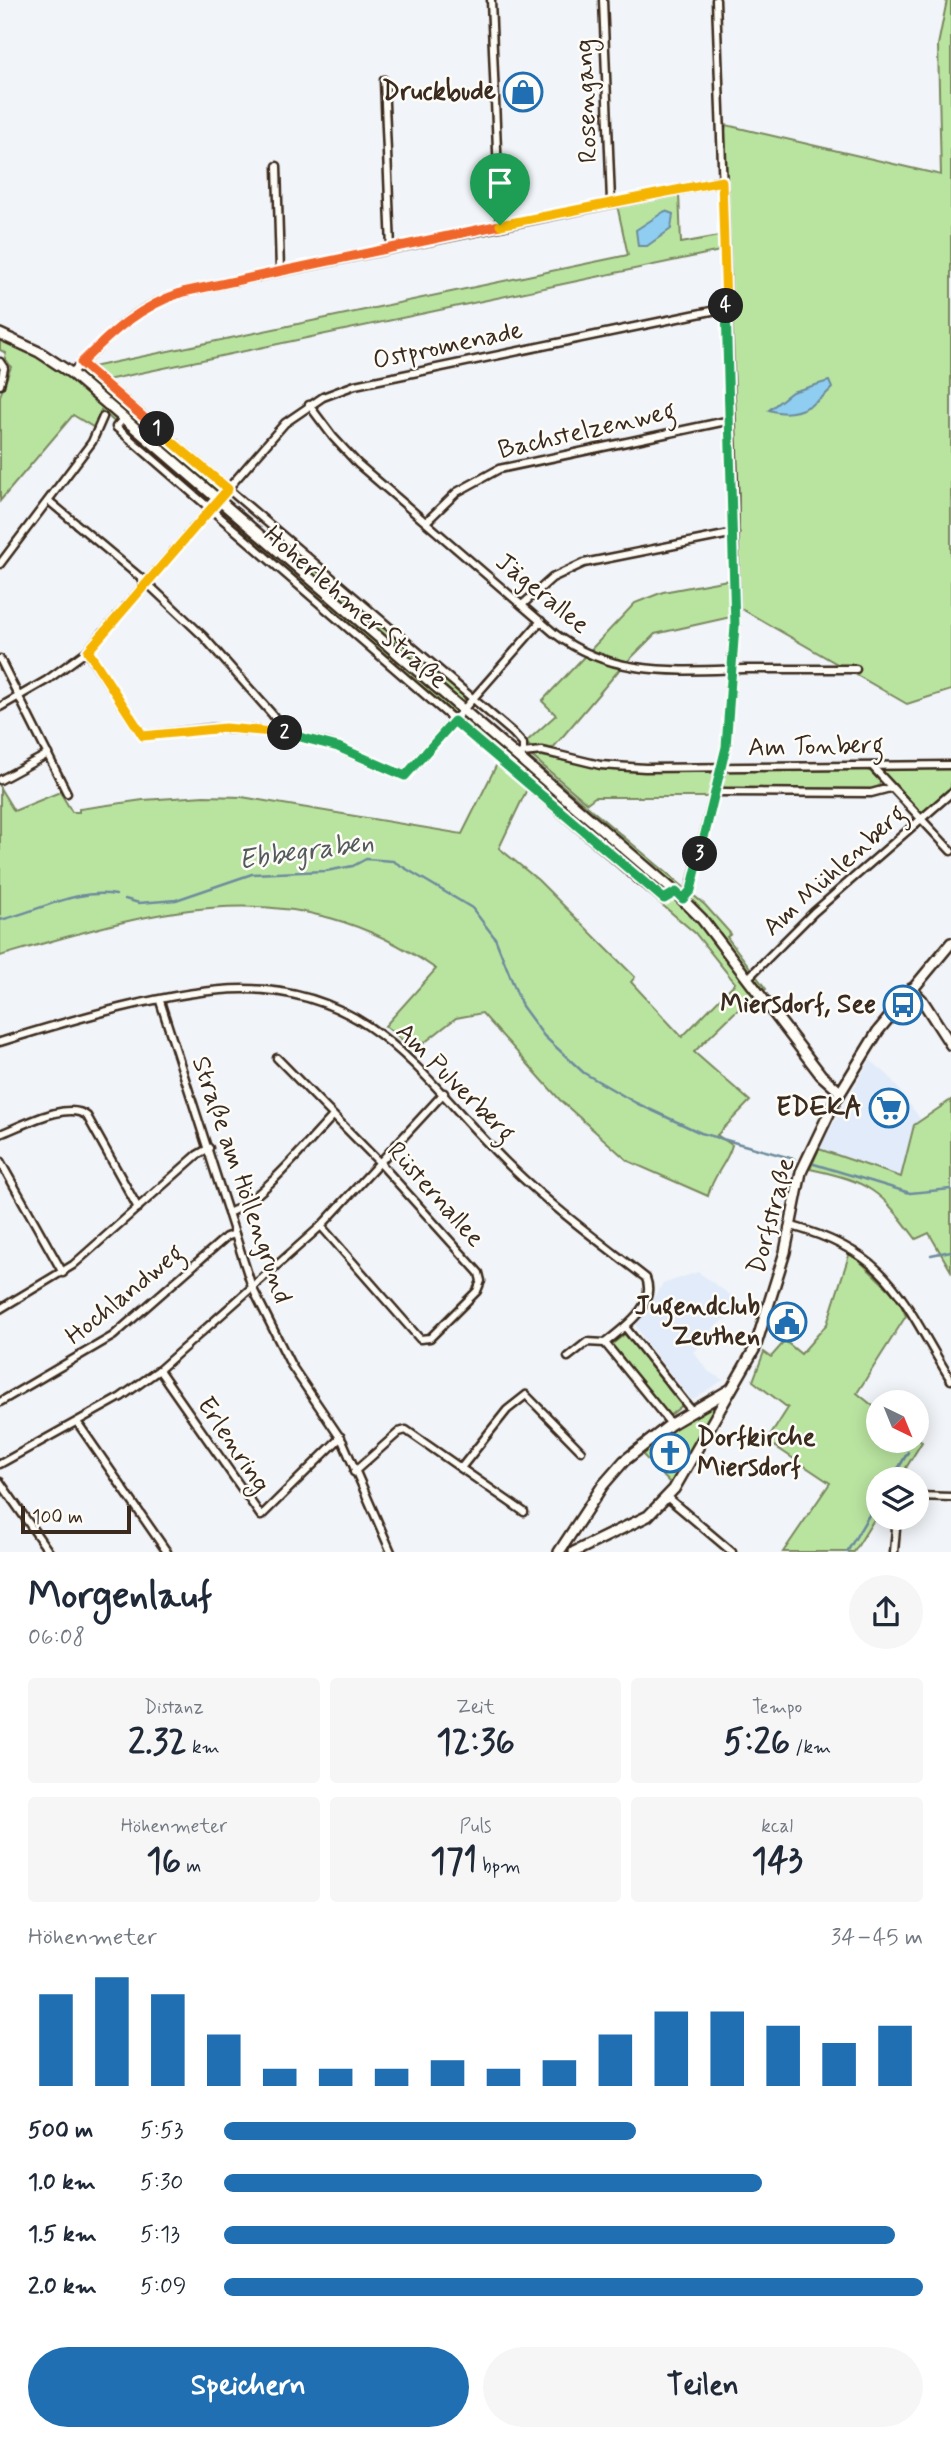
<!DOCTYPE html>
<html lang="de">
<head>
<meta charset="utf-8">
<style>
  :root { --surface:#fff; --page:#f6f6f7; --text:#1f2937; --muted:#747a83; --accent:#1f6fb2 }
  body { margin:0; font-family:Mynerve,sans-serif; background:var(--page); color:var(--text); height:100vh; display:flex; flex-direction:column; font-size:26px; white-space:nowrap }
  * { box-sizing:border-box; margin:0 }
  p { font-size:23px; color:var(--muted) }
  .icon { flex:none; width:38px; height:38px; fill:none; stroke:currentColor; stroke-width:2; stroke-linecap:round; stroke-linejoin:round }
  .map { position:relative; height:1552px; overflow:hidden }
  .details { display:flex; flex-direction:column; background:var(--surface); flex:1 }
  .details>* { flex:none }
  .needle { width:46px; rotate:137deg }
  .tools { position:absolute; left:866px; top:1390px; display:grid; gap:14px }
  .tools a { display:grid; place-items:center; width:63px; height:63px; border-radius:50%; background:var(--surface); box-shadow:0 4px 18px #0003; font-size:35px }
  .scale { position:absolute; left:21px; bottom:18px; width:110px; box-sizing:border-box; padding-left:7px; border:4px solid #3b2a1e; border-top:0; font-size:19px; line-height:24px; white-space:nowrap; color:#3b2a1e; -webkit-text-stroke:5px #fdfcf7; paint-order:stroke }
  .pin { position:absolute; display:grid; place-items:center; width:60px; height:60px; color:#fff; margin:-72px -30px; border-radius:50% 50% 50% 0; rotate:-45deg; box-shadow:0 0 7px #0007 }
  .pin .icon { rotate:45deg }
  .km { position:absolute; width:35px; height:35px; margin:-18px; border-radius:50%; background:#222; color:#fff; font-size:19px; line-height:35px; text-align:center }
  .round { display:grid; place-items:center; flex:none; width:74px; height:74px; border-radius:37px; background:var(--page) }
  .headline { display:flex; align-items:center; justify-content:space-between; height:119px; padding:0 28px }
  h1 { font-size:38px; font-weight:700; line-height:52px }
  .metrics { display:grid; grid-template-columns:repeat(3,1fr); gap:10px; height:119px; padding:7px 28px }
  .metrics div { display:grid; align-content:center; border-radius:7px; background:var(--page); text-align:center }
  .metrics b { font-size:35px; font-weight:700 }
  .metrics small { font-size:19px; font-weight:400 }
  .metrics p { font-size:19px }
  .chart { height:196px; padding:14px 28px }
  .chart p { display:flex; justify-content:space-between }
  .chart svg { width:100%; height:126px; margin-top:7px; stroke:var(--accent); stroke-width:6 }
  .primary-button { display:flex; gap:14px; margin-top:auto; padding:14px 28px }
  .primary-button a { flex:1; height:80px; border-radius:42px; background:var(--accent); color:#fff; font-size:28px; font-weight:700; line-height:80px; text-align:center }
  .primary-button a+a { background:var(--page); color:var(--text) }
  ul { padding:0 28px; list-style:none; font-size:23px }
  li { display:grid; grid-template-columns:112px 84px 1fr; align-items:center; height:52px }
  li i { height:18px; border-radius:9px; background:var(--accent) }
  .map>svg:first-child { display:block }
</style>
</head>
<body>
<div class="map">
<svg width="951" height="1552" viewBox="0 0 951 1552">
  <rect width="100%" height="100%" fill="#f1f4f8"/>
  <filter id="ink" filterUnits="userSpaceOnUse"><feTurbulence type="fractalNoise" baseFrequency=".0143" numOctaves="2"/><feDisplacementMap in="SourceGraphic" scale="14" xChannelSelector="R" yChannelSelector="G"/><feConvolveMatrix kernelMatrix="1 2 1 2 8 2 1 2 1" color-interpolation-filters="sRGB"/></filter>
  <g filter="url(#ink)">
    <g fill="#e2ebf9">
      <polygon points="870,1060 889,1076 921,1120 911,1133 901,1177 819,1149"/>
      <polygon points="698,1272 744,1305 713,1328 710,1332 713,1335 708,1339 705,1336 696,1342 699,1346 693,1352 709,1372 723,1380 692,1400 646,1343 635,1324 663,1284"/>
    </g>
    <g fill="#b9e4a0" stroke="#7a875f" stroke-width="2" fill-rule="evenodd">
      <polygon points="947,0 951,0 951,690 907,704 740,608 724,135 726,125 941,175 938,45"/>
      <polygon points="679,193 681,243 719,236 720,251 107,380 92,367 628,255 617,205"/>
      <path d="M0,339L38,356L73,380L513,757L525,758L526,755L705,905L731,934L727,937L766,989L735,1012L694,1052L750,1101L717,1135L732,1145C726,1166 713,1174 708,1196L628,1161L560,1100L482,1013L456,1018L415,1050L385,1026L436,969C290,867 157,910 0,956V788L14,811L60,792L72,812H79V809L143,800L204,796L242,797L462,834L498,762L101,410L93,427L73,415L0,501V396L11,367L5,358L6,353L0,350ZM527,789L695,933L735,983L682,1037L631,982L635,977L538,880L499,848Z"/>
      <polygon points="82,371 88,372 220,485 220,491 212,490 80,375"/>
      <polygon points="286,542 354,601 355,608 351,609 280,548"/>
      <polygon points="733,579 731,617 655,634 619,670 553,748 531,747 525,743 556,715 542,701 635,603 663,592"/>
      <polygon points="361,611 367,612 463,694 465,700 457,700 359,615"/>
      <polygon points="529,754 622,771 708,771 715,777 711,797 595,797 587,803"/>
      <polygon points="886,768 951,768 951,788 924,812 919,812 882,774"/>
      <polygon points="862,769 870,771 880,781 879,790 726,791 722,784 727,770"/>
      <path d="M951,1100V1271L929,1233L916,1239C880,1190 870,1182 810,1169L819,1149L901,1177L914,1125Z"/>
      <polygon points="850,1252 898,1298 906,1316 857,1393 878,1410 878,1440 917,1439 922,1442 899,1479 878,1479 878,1513 854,1552 783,1552 830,1483 767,1441 788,1408 753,1381 764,1352 771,1357 785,1341 801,1354 827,1324"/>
      <polygon points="625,1334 684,1404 669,1416 611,1345"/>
      <polygon points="710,1405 715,1408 716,1414 673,1486 642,1454 668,1429"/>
    </g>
    <g fill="#8fcef0" stroke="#6d8c9c" stroke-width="2">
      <polygon points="665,211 673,214 671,229 647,246 638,246 636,230"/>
      <path d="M829,381L832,388C815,406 793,418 769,410L792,392Z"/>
    </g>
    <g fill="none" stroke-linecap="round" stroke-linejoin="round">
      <g stroke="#6d8c9c" stroke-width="2.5">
        <polyline points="125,899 139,903 176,900 252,874 326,871 353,866 366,859 393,861 472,908 495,938 522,1006 544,1036 584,1073 636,1103 701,1133 794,1159"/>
        <path d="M0,920C40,911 75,888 116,895"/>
        <polyline points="814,1164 910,1193 951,1189"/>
        <polyline points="931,1255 951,1251"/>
        <polyline points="892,1479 908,1452"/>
        <polyline points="847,1552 878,1500"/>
      </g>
      <defs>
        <g id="street">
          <polyline points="491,0 500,225"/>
          <polyline points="603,0 611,201"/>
          <polyline points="384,80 391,248"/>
          <polyline points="277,166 280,271"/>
          <polyline points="0,362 4,368 0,385"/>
          <polyline points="81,363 513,733 523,744 523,751"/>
          <path d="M71,373C112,336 127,310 183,292L722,181"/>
          <path d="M309,405L333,437L358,464L554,633C610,677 676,671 744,669C781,669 819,669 856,669"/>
          <polyline points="124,418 116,427 641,882 664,899 675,892"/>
          <polyline points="49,501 148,584 203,636 272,714 279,724 279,732"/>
          <polyline points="426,522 457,492 499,469 731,420"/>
          <polyline points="0,564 92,442 103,417"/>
          <polyline points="522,605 552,578 584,563 735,533"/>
          <polyline points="87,651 143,736 212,728 279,732 330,744 405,776 541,621"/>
          <polyline points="0,659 67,793"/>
          <polyline points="0,707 47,680 87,651 285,423 323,397 355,385 726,308"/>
          <polyline points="522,753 542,751 600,765 645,768 951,765"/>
          <polyline points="872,766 951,851"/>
          <polyline points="0,780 48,754"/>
          <polyline points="716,792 871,793 890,788"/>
          <polyline points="683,899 690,890 726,747 735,626 734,493 716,0"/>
          <polyline points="747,979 814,912 951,793"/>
          <polyline points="160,1001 252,1287 291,1365 343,1442 391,1552"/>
          <path d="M0,1042C68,1021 173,989 243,989C379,990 425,1084 511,1167C552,1207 600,1242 646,1278C657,1306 624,1327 605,1343L587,1342L568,1357"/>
          <polyline points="277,1058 379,1162 479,1273 481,1281 477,1291 430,1338 420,1339 321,1226"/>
          <path d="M0,1134C22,1126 68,1100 87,1116L138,1208"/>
          <polyline points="0,1161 63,1273"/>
          <path d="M228,1213C260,1202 309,1141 333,1116"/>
          <path d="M792,1226C892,1254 901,1299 951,1380"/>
          <polyline points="0,1309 73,1265 197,1155 209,1148"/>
          <polyline points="625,1327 692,1411"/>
          <polyline points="605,1343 671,1424"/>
          <polyline points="159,1370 261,1516 341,1437"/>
          <polyline points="0,1402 113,1336 226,1237 235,1234"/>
          <polyline points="77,1422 167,1552"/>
          <polyline points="0,1464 121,1397 159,1370 321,1226 444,1093"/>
          <polyline points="461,1468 507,1410 526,1395 581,1451"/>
          <polyline points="354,1472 399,1432 406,1430 524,1512"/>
          <polyline points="0,1482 49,1552"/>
          <polyline points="917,1496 951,1497"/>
          <polyline points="668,1498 732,1552"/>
          <polyline points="894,1552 897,1517"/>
        </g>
        <g id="secondary">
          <polyline points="0,334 39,352 71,373 675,892 702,919 821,1075 840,1092"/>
          <polyline points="911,989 922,1000 951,1045"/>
          <polyline points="559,1552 603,1485 624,1461 671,1424 731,1389"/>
          <polyline points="574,1552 648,1516 674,1489 755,1348 785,1252 801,1172 834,1103 878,1031 951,943"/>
        </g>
      </defs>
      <use href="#street" stroke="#3b2a1e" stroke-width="11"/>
      <use href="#secondary" stroke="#3b2a1e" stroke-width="14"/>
      <use href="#street" stroke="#fdfcf7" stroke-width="6"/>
      <use href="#secondary" stroke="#fdfcf7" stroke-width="9"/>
    </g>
  </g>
  <g fill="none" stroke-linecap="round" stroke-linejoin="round" filter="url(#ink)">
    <defs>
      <path id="split-1" d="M157,429L81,363C113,331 139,307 183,292L500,225"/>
      <polyline id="split-2" points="157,429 228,489 88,651 143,736 225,728 285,733"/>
      <polyline id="split-3" points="285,733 338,747 405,776 454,721 664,899 676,892 683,899 691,890 700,854"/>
      <polyline id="split-4" points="700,854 726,747 735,626 726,306"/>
      <polyline id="split-5" points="500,225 722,181 726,306"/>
    </defs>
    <use href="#split-1" stroke="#fff" stroke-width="14"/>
    <use href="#split-2" stroke="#fff" stroke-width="14"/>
    <use href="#split-3" stroke="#fff" stroke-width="14"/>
    <use href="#split-4" stroke="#fff" stroke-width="14"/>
    <use href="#split-5" stroke="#fff" stroke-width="14"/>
    <use href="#split-1" stroke="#f0652b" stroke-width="9"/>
    <use href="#split-2" stroke="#f5b400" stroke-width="9"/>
    <use href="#split-3" stroke="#22a559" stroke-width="9"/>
    <use href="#split-4" stroke="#22a559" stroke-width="9"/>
    <use href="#split-5" stroke="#f5b400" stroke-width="9"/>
  </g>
  <defs>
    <symbol id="shop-ring" viewBox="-11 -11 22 22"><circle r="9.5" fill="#fdfcf7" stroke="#1f6fb2" stroke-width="1.5"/><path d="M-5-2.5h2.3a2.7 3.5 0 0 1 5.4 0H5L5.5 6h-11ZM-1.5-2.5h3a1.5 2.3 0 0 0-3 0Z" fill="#1f6fb2"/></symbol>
    <symbol id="bus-ring" viewBox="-11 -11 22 22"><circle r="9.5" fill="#fdfcf7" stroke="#1f6fb2" stroke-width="1.5"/><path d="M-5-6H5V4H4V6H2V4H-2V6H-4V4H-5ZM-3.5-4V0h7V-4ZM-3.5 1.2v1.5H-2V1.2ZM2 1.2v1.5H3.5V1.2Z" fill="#1f6fb2"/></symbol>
    <symbol id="supermarket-ring" viewBox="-11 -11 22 22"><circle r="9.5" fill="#fdfcf7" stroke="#1f6fb2" stroke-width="1.5"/><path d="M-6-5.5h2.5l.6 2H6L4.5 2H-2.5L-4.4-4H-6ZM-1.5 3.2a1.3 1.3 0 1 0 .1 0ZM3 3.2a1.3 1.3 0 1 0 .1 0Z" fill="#1f6fb2"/></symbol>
    <symbol id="civic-ring" viewBox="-11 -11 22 22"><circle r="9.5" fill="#fdfcf7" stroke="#1f6fb2" stroke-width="1.5"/><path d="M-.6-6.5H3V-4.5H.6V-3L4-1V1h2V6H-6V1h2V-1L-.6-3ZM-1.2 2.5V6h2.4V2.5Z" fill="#1f6fb2"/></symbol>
    <symbol id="church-ring" viewBox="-11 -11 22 22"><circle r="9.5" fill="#fdfcf7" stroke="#1f6fb2" stroke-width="1.5"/><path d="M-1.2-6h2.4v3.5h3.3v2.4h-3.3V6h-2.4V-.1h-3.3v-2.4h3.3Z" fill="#1f6fb2"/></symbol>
  </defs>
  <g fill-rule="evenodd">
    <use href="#shop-ring" x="501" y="70" width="44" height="44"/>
    <use href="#bus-ring" x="881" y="983" width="44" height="44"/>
    <use href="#supermarket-ring" x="867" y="1086" width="44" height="44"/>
    <use href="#civic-ring" x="765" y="1300" width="44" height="44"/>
    <use href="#church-ring" x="648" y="1431" width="44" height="44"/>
  </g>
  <g text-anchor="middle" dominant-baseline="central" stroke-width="5" stroke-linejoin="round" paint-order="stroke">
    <g font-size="26" font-weight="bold" fill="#3b2a1e" stroke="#fdfcf7" text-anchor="end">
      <text x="496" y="92">Druckbude</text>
      <text x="876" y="1005">Miersdorf, See</text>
      <text x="862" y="1108">EDEKA</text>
      <text x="760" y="1307">Jugendclub<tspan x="760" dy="30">Zeuthen</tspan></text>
      <text x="697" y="1438" text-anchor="start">Dorfkirche<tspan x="697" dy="30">Miersdorf</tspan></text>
    </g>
    <g font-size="26" fill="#3b2a1e" stroke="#fdfcf7">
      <text transform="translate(587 101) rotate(-92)">Rosengang</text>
      <text transform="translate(448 346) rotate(-12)">Ostpromenade</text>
      <text transform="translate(587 431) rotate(-13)">Bachstelzenweg</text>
      <text transform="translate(542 594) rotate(39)">Jägerallee</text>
      <text transform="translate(355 608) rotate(41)">Hoherlehmer Straße</text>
      <text transform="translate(816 747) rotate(-1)">Am Tonberg</text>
      <text transform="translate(835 871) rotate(-42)">Am Mühlenberg</text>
      <text transform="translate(455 1083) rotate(45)">Am Pulverberg</text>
      <text transform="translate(241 1180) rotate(71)">Straße am Höllengrund</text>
      <text transform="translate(435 1195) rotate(48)">Rüsternallee</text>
      <text transform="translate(772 1216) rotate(-75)">Dorfstraße</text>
      <text transform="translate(125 1295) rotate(-39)">Hochlandweg</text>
      <text transform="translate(233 1445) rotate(56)">Erlenring</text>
    </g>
    <g font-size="28" font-style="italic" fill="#545b5d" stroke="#fdfcf7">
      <text transform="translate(306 852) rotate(-8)">Ebbegraben</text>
    </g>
  </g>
</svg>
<div class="tools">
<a><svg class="needle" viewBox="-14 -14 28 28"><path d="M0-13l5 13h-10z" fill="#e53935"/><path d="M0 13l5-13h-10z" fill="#747a83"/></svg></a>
<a><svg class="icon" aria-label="layers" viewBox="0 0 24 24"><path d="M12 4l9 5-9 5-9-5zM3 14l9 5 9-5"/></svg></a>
</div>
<div class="scale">100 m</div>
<div class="pin" style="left:500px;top:225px;background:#1e9e55"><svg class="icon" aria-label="arrive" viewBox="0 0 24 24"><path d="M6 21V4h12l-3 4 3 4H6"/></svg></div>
<b class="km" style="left:157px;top:429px">1</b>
<b class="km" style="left:285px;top:733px">2</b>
<b class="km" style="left:700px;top:854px">3</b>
<b class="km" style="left:726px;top:306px">4</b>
</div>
<section class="details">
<div class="headline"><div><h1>Morgenlauf</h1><p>06:08</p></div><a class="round"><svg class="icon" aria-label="share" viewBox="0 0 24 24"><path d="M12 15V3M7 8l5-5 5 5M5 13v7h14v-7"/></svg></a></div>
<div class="metrics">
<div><p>Distanz</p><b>2.32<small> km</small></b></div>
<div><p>Zeit</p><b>12:36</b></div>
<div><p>Tempo</p><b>5:26<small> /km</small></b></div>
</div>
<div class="metrics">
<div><p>Höhenmeter</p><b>16<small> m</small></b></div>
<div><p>Puls</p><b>171<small> bpm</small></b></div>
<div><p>kcal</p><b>143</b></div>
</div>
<div class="chart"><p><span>Höhenmeter</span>34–45 m</p>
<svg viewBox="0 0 160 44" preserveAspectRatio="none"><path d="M5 44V12M15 44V6M25 44V12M35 44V26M45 44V38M55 44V38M65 44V38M75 44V35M85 44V38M95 44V35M105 44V26M115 44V18M125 44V18M135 44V23M145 44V29M155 44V23"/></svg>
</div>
<ul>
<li><b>500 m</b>5:53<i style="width:59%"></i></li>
<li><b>1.0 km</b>5:30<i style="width:77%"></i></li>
<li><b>1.5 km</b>5:13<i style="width:96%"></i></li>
<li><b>2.0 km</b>5:09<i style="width:100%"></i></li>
</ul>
<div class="primary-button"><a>Speichern</a><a>Teilen</a></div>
</section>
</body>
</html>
